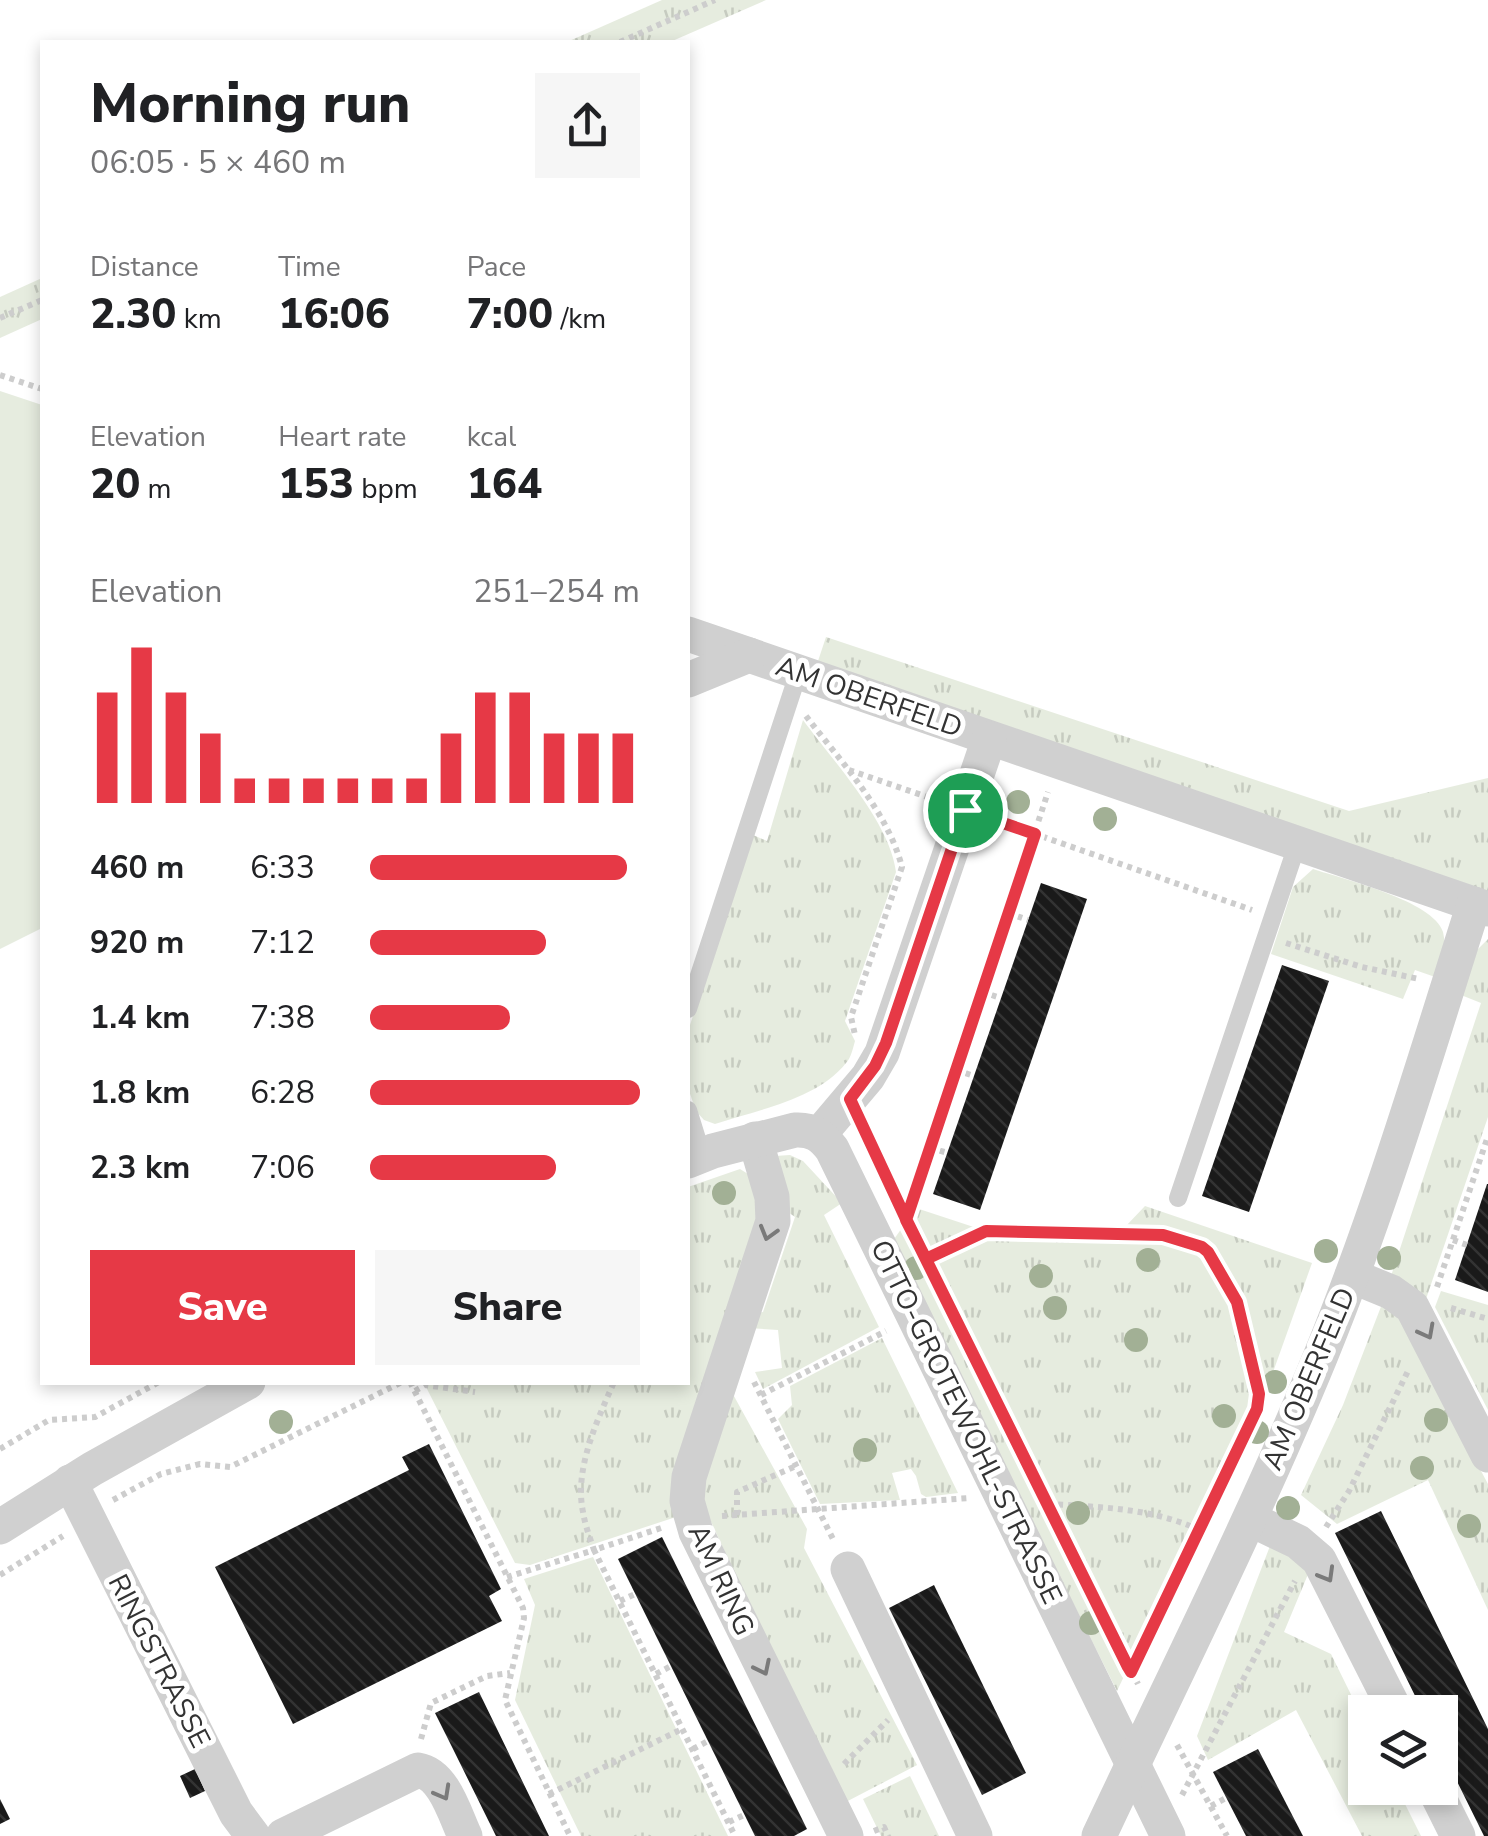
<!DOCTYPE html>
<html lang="en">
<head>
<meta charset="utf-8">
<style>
  :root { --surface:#fff; --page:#f6f6f6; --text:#202124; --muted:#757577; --accent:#e63946 }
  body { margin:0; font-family:"Nunito Sans",sans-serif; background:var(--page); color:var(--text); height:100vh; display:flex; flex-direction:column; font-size:38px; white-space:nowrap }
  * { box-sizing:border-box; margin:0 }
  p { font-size:32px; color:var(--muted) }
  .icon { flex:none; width:55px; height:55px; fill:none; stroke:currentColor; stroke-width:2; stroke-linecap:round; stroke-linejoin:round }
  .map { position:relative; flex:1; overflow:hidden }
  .details { position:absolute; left:40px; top:40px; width:650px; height:1345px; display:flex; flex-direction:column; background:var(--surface); border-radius:0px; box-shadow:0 5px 15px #0003 }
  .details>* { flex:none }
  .buttons { position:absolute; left:1348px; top:1695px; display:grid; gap:20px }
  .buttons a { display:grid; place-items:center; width:110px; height:110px; border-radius:0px; background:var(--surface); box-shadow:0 5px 15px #0003; font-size:50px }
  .pin { position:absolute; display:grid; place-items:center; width:85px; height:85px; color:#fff; margin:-42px; border:5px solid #fff; border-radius:50%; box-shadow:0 2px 10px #0007 }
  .round { display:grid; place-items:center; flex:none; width:105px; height:105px; border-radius:0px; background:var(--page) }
  .headline { display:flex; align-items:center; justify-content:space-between; height:170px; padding:0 50px }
  h1 { font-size:55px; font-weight:800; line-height:75px }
  .figures { display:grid; grid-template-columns:repeat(3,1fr); gap:15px; height:170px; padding:10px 50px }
  .figures div { display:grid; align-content:center }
  .figures b { font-size:42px; font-weight:800 }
  .figures small { font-size:28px; font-weight:400 }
  .figures p { font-size:28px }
  .chart { height:280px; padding:20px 50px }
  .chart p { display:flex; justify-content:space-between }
  .chart svg { width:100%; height:180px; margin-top:10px; stroke:var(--accent); stroke-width:6 }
  .button { display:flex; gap:20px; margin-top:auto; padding:20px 50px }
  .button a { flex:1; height:115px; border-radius:0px; background:var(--accent); color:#fff; font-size:40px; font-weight:800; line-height:115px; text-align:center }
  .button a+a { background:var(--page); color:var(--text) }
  ul { padding:0 50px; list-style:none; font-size:32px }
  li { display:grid; grid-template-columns:160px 120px 1fr; align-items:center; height:75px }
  li i { height:25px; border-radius:12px; background:var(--accent) }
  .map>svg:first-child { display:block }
</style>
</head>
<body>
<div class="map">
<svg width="1488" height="1836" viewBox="0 0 1488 1836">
  <defs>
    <pattern id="grass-tufts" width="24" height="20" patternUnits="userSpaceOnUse" patternTransform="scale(2.5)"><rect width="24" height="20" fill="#e6ecdf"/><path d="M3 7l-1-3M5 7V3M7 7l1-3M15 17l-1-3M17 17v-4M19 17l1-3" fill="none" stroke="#c6cbc0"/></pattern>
    <pattern id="building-back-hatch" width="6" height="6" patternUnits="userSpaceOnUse" patternTransform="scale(2.5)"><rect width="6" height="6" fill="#1a1a1a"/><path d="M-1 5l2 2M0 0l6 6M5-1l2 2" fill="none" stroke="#333"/></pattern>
  </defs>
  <rect width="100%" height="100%" fill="#fff"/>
  <g fill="url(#grass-tufts)">
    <polygon points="662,0 766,0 670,42 567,42"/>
    <polygon points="42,278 42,319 0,338 0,297"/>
    <polygon points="826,637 1349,811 1488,778 1488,892 816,667"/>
    <path d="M803,720C833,761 890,822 896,872L845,1021L855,1041C853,1048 851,1058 846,1063C817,1100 756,1110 715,1124L704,1120L696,1111L688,1088V1031L753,835L767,841Z"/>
    <path d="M1313,869C1343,879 1434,901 1443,932C1447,947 1441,963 1438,978L1415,970L1403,999L1271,954L1293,887Z"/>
    <polygon points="1488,939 1488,1117 1426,1299 1391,1276 1481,1003 1461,995 1474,953"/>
    <polygon points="790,1155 803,1161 842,1203 824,1215 879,1327 763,1389 755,1372 782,1368 778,1330 748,1328 751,1314 763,1312 795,1217 785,1210 775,1156"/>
    <polygon points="740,1169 748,1174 763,1201 676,1517 530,1565 515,1563 424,1383 688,1382 688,1187"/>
    <polygon points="1145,1206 1312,1263 1272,1375 1254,1404 1117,1691 892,1242 916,1208 1001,1236 1109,1237 1125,1227"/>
    <polygon points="1441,1291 1488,1305 1488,1410 1435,1307"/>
    <polygon points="1382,1304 1393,1307 1488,1484 1488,1610 1428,1480 1337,1524 1301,1495 1343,1405"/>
    <polygon points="882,1338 958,1493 926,1497 921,1494 916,1476 911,1469 892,1473 900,1500 820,1504 778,1419 792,1405 790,1386"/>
    <polygon points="729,1387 807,1529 804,1548 917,1765 842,1804 700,1498"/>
    <polygon points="1270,1546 1311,1567 1284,1632 1331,1654 1365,1723 1365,1788 1397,1788 1421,1836 1362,1836 1296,1710 1208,1760 1197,1736"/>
    <polygon points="593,1557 728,1836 581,1836 515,1700 535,1605 524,1579"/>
    <polygon points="910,1776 939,1836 881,1836 863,1799"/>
  </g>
  <polygon fill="#e6ecdf" points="0,391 42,405 42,928 0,949"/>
  <g fill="url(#building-back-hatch)">
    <polygon points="1041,883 1087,899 980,1210 933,1194"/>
    <polygon points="1282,965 1329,981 1249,1212 1202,1196"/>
    <polygon points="1487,1184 1488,1184 1488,1292 1455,1280"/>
    <polygon points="429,1444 501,1589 489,1596 502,1621 293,1724 215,1567 409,1470 402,1457"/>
    <polygon points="1381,1511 1488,1729 1488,1836 1484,1836 1440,1747 1440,1712 1423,1712 1335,1533"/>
    <polygon points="662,1537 807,1829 794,1836 755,1836 618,1559"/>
    <polygon points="934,1585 1026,1773 982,1795 889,1608"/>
    <polygon points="479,1692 549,1836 496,1836 453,1749 435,1713"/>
    <polygon points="1258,1749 1303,1836 1246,1836 1213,1772"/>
    <polygon points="195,1769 205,1791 190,1798 180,1776"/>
    <polygon points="0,1799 10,1819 0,1824"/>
  </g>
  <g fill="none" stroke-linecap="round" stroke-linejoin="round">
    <g stroke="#cdcdcd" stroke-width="6" stroke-dasharray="5 5" stroke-linecap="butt">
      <polyline points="620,42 715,0"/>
      <polyline points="0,318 42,300"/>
      <polyline points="0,375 42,389"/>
      <path d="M806,716C841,762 887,810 902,867L851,1017L855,1035"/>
      <polyline points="849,770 936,800"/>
      <polyline points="995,820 1252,910"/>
      <polyline points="1008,913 1028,920"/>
      <polyline points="1286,943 1362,967 1419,979"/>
      <polyline points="982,992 1001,998"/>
      <polyline points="956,1070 974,1076"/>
      <polyline points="866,1130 898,1201"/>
      <polyline points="930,1148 948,1153"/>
      <polyline points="907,1220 1048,792"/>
      <polyline points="1453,1240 1467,1245"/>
      <polyline points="926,1259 983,1231 1163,1235 1202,1247 1239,1306 1259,1394 1257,1409 1131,1672"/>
      <polyline points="1437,1287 1488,1136"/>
      <polyline points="1451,1308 1488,1319"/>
      <polyline points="980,1369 1138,1684"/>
      <polyline points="410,1382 523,1608 524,1618 505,1700 570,1836"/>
      <polyline points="754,1382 834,1541"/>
      <polyline points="415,1391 425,1385 475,1392"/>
      <polyline points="761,1395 886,1331"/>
      <polyline points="0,1449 49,1420 95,1417 159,1382"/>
      <polyline points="113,1500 161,1474 200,1464 230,1467 402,1382"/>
      <path d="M1048,1504C1101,1507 1151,1508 1200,1530"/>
      <polyline points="737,1515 737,1492 796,1466"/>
      <polyline points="722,1516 969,1498"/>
      <polyline points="1326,1527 1349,1491 1409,1369"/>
      <polyline points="661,1528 594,1550 735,1836"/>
      <polyline points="0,1575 63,1536"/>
      <path d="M507,1577L594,1550C590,1538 585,1525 583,1512C574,1469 597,1421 614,1382"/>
      <polyline points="620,1601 635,1594"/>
      <polyline points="656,1674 671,1666"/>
      <polyline points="421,1739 431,1703 487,1676 510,1673"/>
      <polyline points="1177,1745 1227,1836"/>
      <polyline points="693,1749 708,1741"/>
      <polyline points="844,1764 888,1720"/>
      <polyline points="549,1794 682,1729"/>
      <polyline points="1182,1795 1295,1581"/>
      <polyline points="1211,1806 1226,1798"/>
      <polyline points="729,1822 744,1815"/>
      <polyline points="874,1831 884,1827 888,1836"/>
    </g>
    <g stroke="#d0d0d0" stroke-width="18">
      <polyline points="688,1009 799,671"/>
      <polyline points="688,1110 702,1155"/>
      <polyline points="1178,1198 1297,845"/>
    </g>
    <g stroke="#d0d0d0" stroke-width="35">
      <polyline points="688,634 1488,909"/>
      <polyline points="688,680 749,655"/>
      <polyline points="819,1135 868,1077 882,1053 989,739"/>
      <polyline points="755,1139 772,1197 773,1221 689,1477 687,1501 696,1532 846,1836"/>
      <path d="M688,1161L713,1151L795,1130C813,1129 822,1136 832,1149L1168,1836"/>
      <polyline points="1352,1276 1391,1292 1412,1307 1488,1455"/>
      <polyline points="70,1482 236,1813 253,1836"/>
      <polyline points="1250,1519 1298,1542 1319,1560 1396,1712"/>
      <polyline points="0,1527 92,1469 248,1382"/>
      <polyline points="848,1569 975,1836"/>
      <polyline points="1434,1788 1458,1836"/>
      <path d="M283,1836L418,1770C444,1774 455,1815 465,1836"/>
      <path d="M1099,1836C1174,1676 1254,1518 1321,1355C1381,1208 1426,1055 1474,904"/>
    </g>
  </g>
  <g fill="#a2b095">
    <circle cx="1018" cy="802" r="12"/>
    <circle cx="1105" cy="819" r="12"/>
    <circle cx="724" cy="1193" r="12"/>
    <circle cx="1326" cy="1251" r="12"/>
    <circle cx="1389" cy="1258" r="12"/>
    <circle cx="1148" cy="1260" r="12"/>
    <circle cx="916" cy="1268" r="12"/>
    <circle cx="1041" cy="1276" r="12"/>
    <circle cx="1055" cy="1308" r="12"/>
    <circle cx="1136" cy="1340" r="12"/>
    <circle cx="1275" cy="1382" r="12"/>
    <circle cx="1224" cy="1416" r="12"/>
    <circle cx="1436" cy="1420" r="12"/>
    <circle cx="281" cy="1422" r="12"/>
    <circle cx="1257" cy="1432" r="12"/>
    <circle cx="865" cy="1450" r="12"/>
    <circle cx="1422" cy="1468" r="12"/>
    <circle cx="1288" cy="1508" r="12"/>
    <circle cx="1078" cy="1513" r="12"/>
    <circle cx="1469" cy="1526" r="12"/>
    <circle cx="1091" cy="1623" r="12"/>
  </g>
  <defs><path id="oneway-chevron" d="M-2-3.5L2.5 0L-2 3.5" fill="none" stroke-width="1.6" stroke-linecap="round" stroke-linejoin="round" transform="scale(2.5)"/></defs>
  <g stroke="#7a7a7a">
    <use href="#oneway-chevron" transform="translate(768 1233) rotate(106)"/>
    <use href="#oneway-chevron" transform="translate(1427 1332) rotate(62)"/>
    <use href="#oneway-chevron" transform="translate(1327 1575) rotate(60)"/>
    <use href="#oneway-chevron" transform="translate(763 1668) rotate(64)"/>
    <use href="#oneway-chevron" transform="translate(443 1793) rotate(61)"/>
  </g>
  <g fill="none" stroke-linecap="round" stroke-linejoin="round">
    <defs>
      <polyline id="route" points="965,810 886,1043 875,1066 850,1099 905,1217 1128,1667 1131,1672 1257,1409 1259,1394 1237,1302 1208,1252 1202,1247 1163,1235 986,1231 926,1259 906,1220 1035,834 965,810"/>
    </defs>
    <use href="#route" stroke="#fff" stroke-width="20"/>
    <use href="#route" stroke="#e63946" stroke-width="12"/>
  </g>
  <g text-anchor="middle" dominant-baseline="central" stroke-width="10" stroke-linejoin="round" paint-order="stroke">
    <g font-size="28" fill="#333" stroke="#fff">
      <text transform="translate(869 697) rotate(19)">AM OBERFELD</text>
      <text transform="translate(1309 1379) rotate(-67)">AM OBERFELD</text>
      <text transform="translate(966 1422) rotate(64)">OTTO-GROTEWOHL-STRASSE</text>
      <text transform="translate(721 1580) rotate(65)">AM RING</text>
      <text transform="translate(159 1661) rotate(63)">RINGSTRASSE</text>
    </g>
  </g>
</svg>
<div class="buttons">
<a><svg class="icon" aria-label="layers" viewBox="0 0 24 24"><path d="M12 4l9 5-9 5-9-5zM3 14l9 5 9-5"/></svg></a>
</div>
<div class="pin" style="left:965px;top:810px;background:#1e9e55"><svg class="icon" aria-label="arrive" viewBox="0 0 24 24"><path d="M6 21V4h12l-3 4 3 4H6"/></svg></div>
<section class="details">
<div class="headline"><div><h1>Morning run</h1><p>06:05 · 5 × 460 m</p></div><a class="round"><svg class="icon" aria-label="share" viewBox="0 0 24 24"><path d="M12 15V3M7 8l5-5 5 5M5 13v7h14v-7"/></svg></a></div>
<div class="figures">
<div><p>Distance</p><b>2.30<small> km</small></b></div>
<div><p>Time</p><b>16:06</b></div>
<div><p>Pace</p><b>7:00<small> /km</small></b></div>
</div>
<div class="figures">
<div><p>Elevation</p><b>20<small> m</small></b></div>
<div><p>Heart rate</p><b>153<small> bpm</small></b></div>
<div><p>kcal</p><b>164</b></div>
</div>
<div class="chart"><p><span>Elevation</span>251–254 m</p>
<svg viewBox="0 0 160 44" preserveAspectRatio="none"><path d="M5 44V17M15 44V6M25 44V17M35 44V27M45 44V38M55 44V38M65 44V38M75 44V38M85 44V38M95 44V38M105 44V27M115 44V17M125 44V17M135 44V27M145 44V27M155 44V27"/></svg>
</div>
<ul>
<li><b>460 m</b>6:33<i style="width:95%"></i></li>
<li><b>920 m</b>7:12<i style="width:65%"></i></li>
<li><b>1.4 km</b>7:38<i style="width:52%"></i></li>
<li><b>1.8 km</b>6:28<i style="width:100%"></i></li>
<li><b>2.3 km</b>7:06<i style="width:69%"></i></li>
</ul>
<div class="button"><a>Save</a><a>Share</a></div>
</section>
</div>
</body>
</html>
